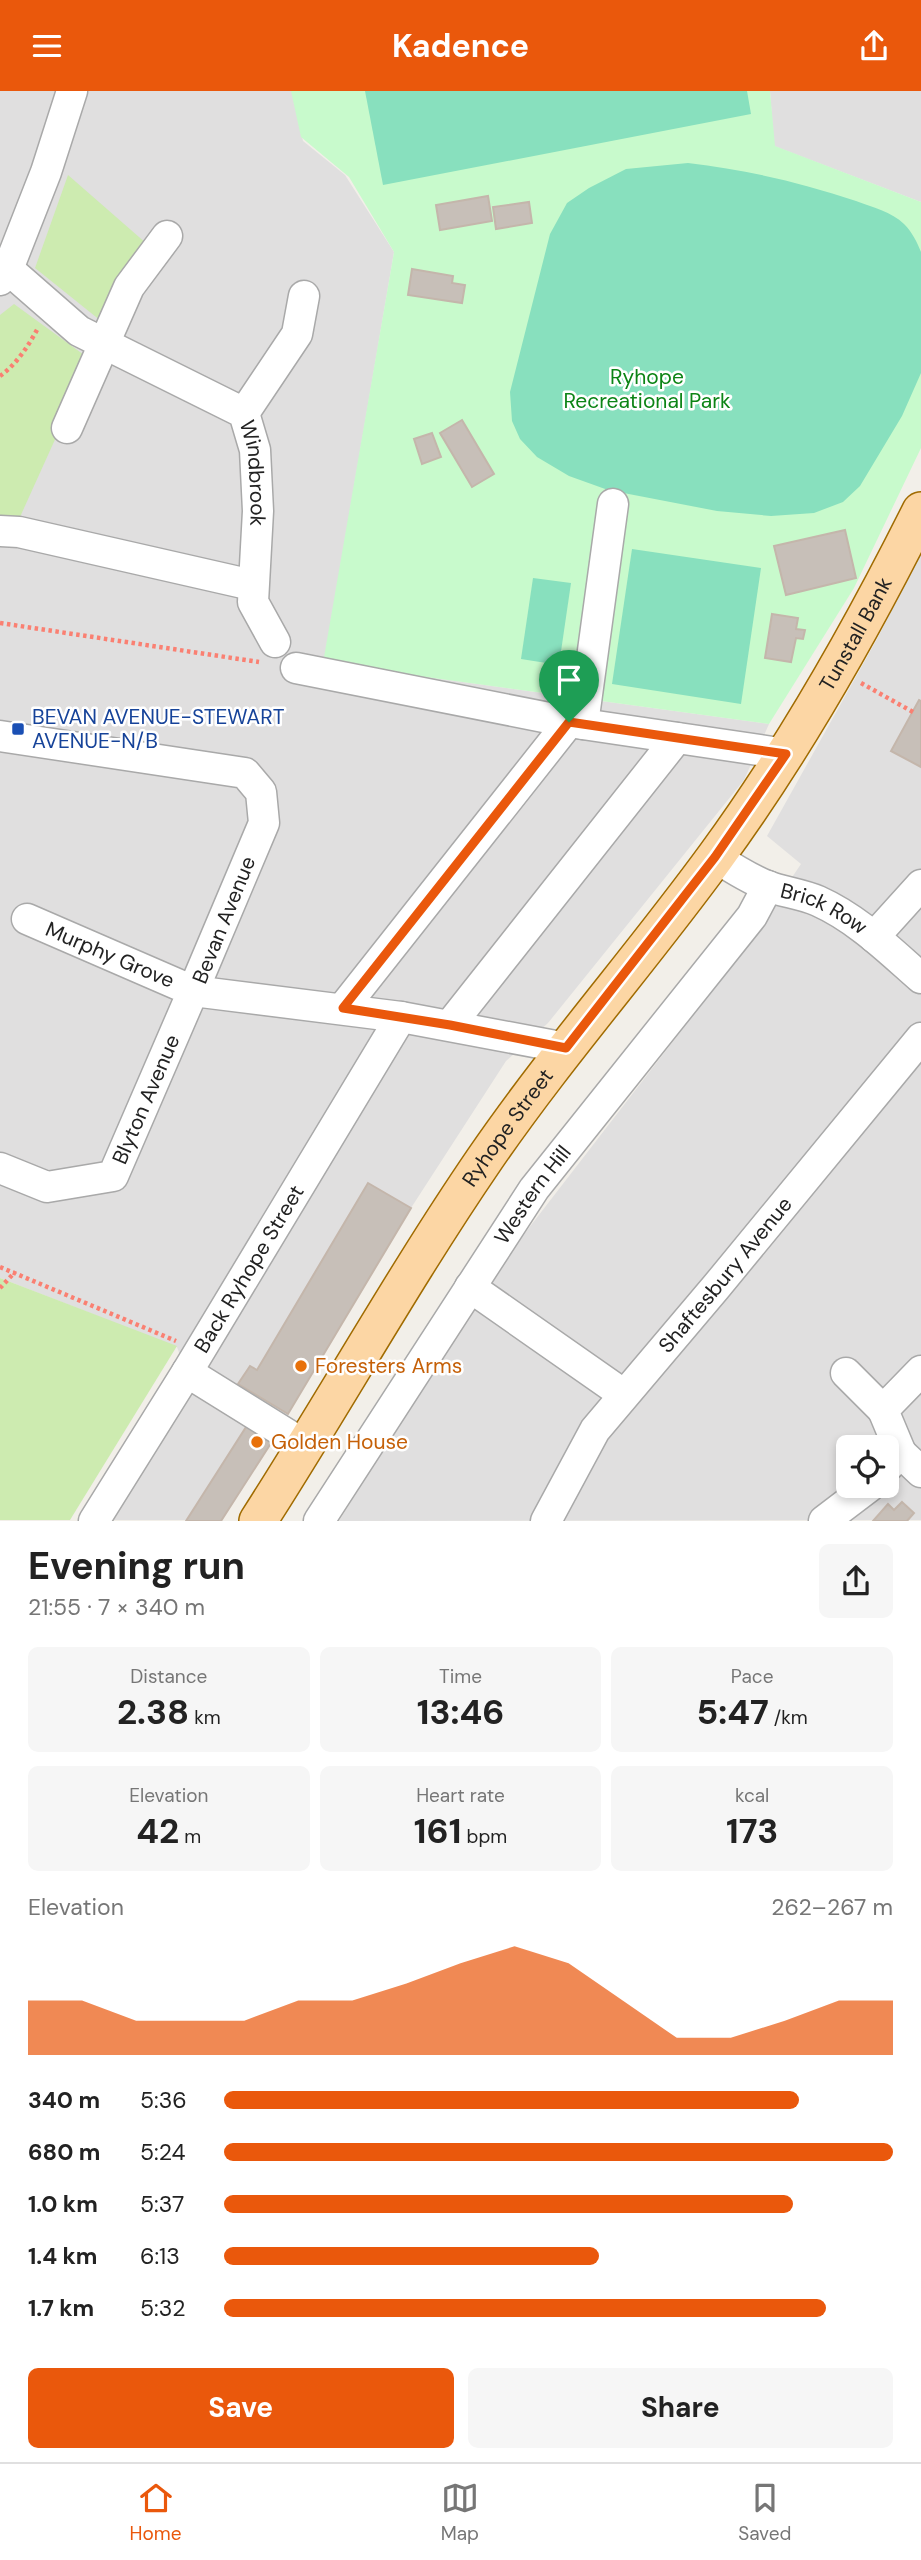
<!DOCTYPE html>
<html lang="en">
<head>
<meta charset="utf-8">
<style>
  :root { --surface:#fff; --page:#f6f6f6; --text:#222; --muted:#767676; --line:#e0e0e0; --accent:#ea580c }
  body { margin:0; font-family:"DM Sans",sans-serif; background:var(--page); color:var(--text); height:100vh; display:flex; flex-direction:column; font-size:26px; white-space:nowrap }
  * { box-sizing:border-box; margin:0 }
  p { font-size:23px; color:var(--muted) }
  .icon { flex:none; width:38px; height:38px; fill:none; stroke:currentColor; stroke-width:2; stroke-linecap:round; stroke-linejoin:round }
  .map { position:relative; height:1430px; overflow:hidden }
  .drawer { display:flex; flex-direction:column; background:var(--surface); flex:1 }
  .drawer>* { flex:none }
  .buttons { position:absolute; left:836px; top:1344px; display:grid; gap:14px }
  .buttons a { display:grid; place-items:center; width:63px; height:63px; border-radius:10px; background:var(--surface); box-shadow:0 4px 10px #0003; font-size:35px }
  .pin { position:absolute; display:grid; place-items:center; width:60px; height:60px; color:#fff; margin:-72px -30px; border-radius:50% 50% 50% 0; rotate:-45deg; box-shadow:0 0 7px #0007 }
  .pin .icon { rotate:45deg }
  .round { display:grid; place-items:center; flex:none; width:74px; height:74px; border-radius:10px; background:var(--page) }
  .overview { display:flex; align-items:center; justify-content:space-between; height:119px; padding:0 28px }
  h1 { font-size:38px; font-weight:700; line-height:52px }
  .figures { display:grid; grid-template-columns:repeat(3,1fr); gap:10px; height:119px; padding:7px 28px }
  .figures div { display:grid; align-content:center; border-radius:10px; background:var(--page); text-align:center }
  .figures b { font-size:35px; font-weight:700 }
  .figures small { font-size:19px; font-weight:400 }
  .figures p { font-size:19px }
  .chart { height:196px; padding:14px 28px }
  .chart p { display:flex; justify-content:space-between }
  .chart svg { width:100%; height:126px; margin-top:7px; fill:var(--accent); opacity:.7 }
  .cta { display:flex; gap:14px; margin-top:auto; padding:14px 28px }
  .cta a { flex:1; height:80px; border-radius:10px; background:var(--accent); color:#fff; font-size:28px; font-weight:700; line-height:80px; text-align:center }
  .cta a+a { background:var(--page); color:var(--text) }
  ul { padding:0 28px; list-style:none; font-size:23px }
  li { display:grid; grid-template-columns:112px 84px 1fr; align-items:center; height:52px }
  li i { height:18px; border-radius:9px; background:var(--accent) }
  header { display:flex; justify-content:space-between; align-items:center; height:91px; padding:0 28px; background:var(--accent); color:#fff; font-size:32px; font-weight:700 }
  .menu { display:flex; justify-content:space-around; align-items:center; height:98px; border-top:2px solid var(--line); background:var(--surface); font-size:19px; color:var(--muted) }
  .menu a { display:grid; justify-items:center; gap:4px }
  .menu .active { color:var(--accent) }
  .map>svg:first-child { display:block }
</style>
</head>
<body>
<header><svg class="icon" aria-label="menu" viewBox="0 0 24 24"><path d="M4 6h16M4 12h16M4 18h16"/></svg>Kadence<svg class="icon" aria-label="share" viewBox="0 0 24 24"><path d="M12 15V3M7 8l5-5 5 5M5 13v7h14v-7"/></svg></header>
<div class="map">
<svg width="921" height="1430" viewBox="0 0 921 1430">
  <rect width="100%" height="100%" fill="#f2efe9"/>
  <g fill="#e0dfdf" fill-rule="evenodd">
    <polygon points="0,0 292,0 303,50 345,84 394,161 324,572 769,633 744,689 548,932 506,970 411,1117 288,1323 221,1429 108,1429 191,1295 177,1256 0,1187"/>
    <polygon points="770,0 921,0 921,111 774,55"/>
    <path d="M921,462V1429L339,1430L484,1195L739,865L801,773L767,745L877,548ZM849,1356H887V1395H849Z"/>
  </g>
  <g fill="#cdebb0">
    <polygon points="68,84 147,153 106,234 35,177"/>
    <polygon points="14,213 91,269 20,426 0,427 0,224"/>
    <polygon points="0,1187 177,1255 70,1429 0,1429"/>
  </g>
  <polygon fill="#c8facc" points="291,0 770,0 775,55 921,111 921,357 854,497 769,633 323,572 394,161 349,86 301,46"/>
  <g fill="#88e0be">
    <polygon points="365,0 747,0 751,23 383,94"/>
    <path d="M688,72C746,79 800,91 856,110C872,116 892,121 904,133C912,141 917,151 921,161V282L902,325L860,395L843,411L814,422L771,425L717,420L608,399L569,385L537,366L520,348L512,330L510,301L550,143L567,112L589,97L626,78Z"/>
    <polygon points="632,458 761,477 741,613 612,593"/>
    <polygon points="533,487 571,492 559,574 521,568"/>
  </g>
  <g fill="#c7bfb8" stroke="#c4b6ab" stroke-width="2">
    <polygon points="488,105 492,130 440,139 436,114"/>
    <polygon points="529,111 532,132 496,138 493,116"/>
    <polygon points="412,178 453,185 452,192 465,194 462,212 408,204"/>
    <polygon points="462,329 494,383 472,396 440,342"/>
    <polygon points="432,342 441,366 422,373 414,348"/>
    <polygon points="845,439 856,487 786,504 774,455"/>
    <polygon points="772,523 798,527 796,538 805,539 803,548 796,547 791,571 765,567"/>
    <polygon points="919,609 921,610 921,676 891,660"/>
    <polygon points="368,1092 411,1117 288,1323 238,1293 250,1275 257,1279"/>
    <polygon points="248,1333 273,1349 221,1430 186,1430"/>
    <polygon points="902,1411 914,1422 907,1430 873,1430 888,1413 894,1419"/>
  </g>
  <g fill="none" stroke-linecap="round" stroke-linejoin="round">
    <defs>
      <g id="minor">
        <path id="s1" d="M8,178L79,240L244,322L255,359L258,420L253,511L275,551"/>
        <polyline points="0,189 8,178 46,81 72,0"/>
        <polyline points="244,322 297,243 304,205"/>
        <polyline points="67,337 129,196 167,145"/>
        <polyline points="0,440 19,441 252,494"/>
        <polyline points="296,577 569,631 786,663"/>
        <polyline points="583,633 613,413"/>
        <polyline points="0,645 245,682 261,701 264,732 193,900 401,926 566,957"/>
        <path id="s2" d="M715,766C732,777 748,787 767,795C783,801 802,803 818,810C858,828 889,859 921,887"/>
        <polyline points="874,846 921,794"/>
        <polyline points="343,917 569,631"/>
        <polyline points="450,934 677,647"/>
        <path id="s3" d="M0,1077L47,1096L113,1085L193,900L27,828"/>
        <polyline points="470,1196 623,1303"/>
        <polyline points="187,1281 306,1355"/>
        <polyline points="846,1282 883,1319"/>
        <polyline points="901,1362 921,1381"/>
        <polyline points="887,1376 901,1362 883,1319 921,1280"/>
        <path id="s4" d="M94,1430L187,1281L401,926"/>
        <path id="s5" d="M319,1430L534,1098L752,825L768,795"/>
        <path id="s6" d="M546,1430L595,1339L716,1196L921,947"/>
        <polyline points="824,1430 870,1395"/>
      </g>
      <g id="major">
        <path id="s7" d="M258,1430C335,1310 404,1186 484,1069C556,964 641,868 716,765C795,657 861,540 921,420"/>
      </g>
    </defs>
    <use href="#minor" stroke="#a9a9a9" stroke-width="33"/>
    <use href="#major" stroke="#a06b00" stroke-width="40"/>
    <g stroke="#fa8072" stroke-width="4.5" stroke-dasharray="3.5 3.5" stroke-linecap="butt">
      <path d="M0,285C16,274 29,254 38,237"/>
      <polyline points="0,532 259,571"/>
      <polyline points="861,592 913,621"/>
      <polyline points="0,1176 176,1250"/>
      <polyline points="0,1197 15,1181"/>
    </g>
    <use href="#minor" stroke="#fff" stroke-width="30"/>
    <use href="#major" stroke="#fcd6a4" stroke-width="37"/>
  </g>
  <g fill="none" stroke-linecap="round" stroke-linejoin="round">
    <defs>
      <polygon id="route" points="569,631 786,663 715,766 566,957 450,934 343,917"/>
    </defs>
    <use href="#route" stroke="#fff" stroke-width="14"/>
    <use href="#route" stroke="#ea580c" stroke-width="9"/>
  </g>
  <rect fill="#1a4fb4" stroke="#fff" stroke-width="2.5" x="11" y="631" width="14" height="14" rx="3.5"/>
  <g fill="#e8710a" stroke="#fff" stroke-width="2.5">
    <circle cx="301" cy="1275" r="7"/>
    <circle cx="257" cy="1351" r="7"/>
  </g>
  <g text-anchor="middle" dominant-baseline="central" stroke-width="5" stroke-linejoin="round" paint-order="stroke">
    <g font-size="21" fill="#0c8416" stroke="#fff">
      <text x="647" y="286">Ryhope<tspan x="647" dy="24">Recreational Park</tspan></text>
    </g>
    <g font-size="21" fill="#222" stroke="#fff">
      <text stroke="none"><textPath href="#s1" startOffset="340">Windbrook</textPath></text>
      <text stroke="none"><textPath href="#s7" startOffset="1071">Tunstall Bank</textPath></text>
      <text stroke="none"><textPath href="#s2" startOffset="121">Brick Row</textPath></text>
      <text transform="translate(224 829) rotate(-68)">Bevan Avenue</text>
      <text transform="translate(110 864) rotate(23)">Murphy Grove</text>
      <text stroke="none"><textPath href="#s3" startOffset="201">Blyton Avenue</textPath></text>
      <text stroke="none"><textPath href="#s7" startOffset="466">Ryhope Street</textPath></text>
      <text stroke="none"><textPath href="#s5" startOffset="390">Western Hill</textPath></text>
      <text stroke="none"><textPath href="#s4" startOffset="296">Back Ryhope Street</textPath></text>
      <text stroke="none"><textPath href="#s6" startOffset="306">Shaftesbury Avenue</textPath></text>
    </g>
    <g font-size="21" fill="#164399" stroke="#fff" text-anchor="start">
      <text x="32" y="626">BEVAN AVENUE-STEWART<tspan x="32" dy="24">AVENUE-N/B</tspan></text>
    </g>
    <g font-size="21" fill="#c56008" stroke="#fff" text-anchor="start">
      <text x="315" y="1275">Foresters Arms</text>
      <text x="271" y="1351">Golden House</text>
    </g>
  </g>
</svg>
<div class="buttons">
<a><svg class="icon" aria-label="locate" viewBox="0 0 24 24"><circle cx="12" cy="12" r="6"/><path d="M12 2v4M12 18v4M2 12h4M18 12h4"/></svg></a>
</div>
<div class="pin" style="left:569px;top:631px;background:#1e9e55"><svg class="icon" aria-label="arrive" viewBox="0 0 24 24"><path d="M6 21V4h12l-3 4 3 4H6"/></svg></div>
</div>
<section class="drawer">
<div class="overview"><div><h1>Evening run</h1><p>21:55 · 7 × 340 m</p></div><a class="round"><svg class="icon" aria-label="share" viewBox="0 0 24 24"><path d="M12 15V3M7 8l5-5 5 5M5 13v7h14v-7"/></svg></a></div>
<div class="figures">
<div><p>Distance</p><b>2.38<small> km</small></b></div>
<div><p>Time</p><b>13:46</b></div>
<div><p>Pace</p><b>5:47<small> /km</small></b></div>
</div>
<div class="figures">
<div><p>Elevation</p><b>42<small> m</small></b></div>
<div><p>Heart rate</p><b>161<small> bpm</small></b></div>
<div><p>kcal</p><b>173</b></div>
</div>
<div class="chart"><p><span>Elevation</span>262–267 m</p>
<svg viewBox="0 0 160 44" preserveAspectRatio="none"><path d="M0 44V25L10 25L20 32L30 32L40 32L50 25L60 25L70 19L80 12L90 6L100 12L110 25L120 38L130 38L140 32L150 25L160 25V44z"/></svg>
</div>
<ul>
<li><b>340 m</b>5:36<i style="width:86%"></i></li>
<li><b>680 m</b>5:24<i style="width:100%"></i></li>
<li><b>1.0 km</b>5:37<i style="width:85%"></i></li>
<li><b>1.4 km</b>6:13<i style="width:56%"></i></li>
<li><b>1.7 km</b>5:32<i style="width:90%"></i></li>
</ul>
<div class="cta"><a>Save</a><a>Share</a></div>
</section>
<nav class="menu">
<a class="active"><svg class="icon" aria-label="home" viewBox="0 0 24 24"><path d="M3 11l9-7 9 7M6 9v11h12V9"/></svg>Home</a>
<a><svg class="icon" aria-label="map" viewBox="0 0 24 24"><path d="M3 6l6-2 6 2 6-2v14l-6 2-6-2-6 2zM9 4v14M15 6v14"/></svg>Map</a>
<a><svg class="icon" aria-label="saved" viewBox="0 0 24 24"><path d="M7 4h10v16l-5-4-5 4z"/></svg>Saved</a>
</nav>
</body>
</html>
